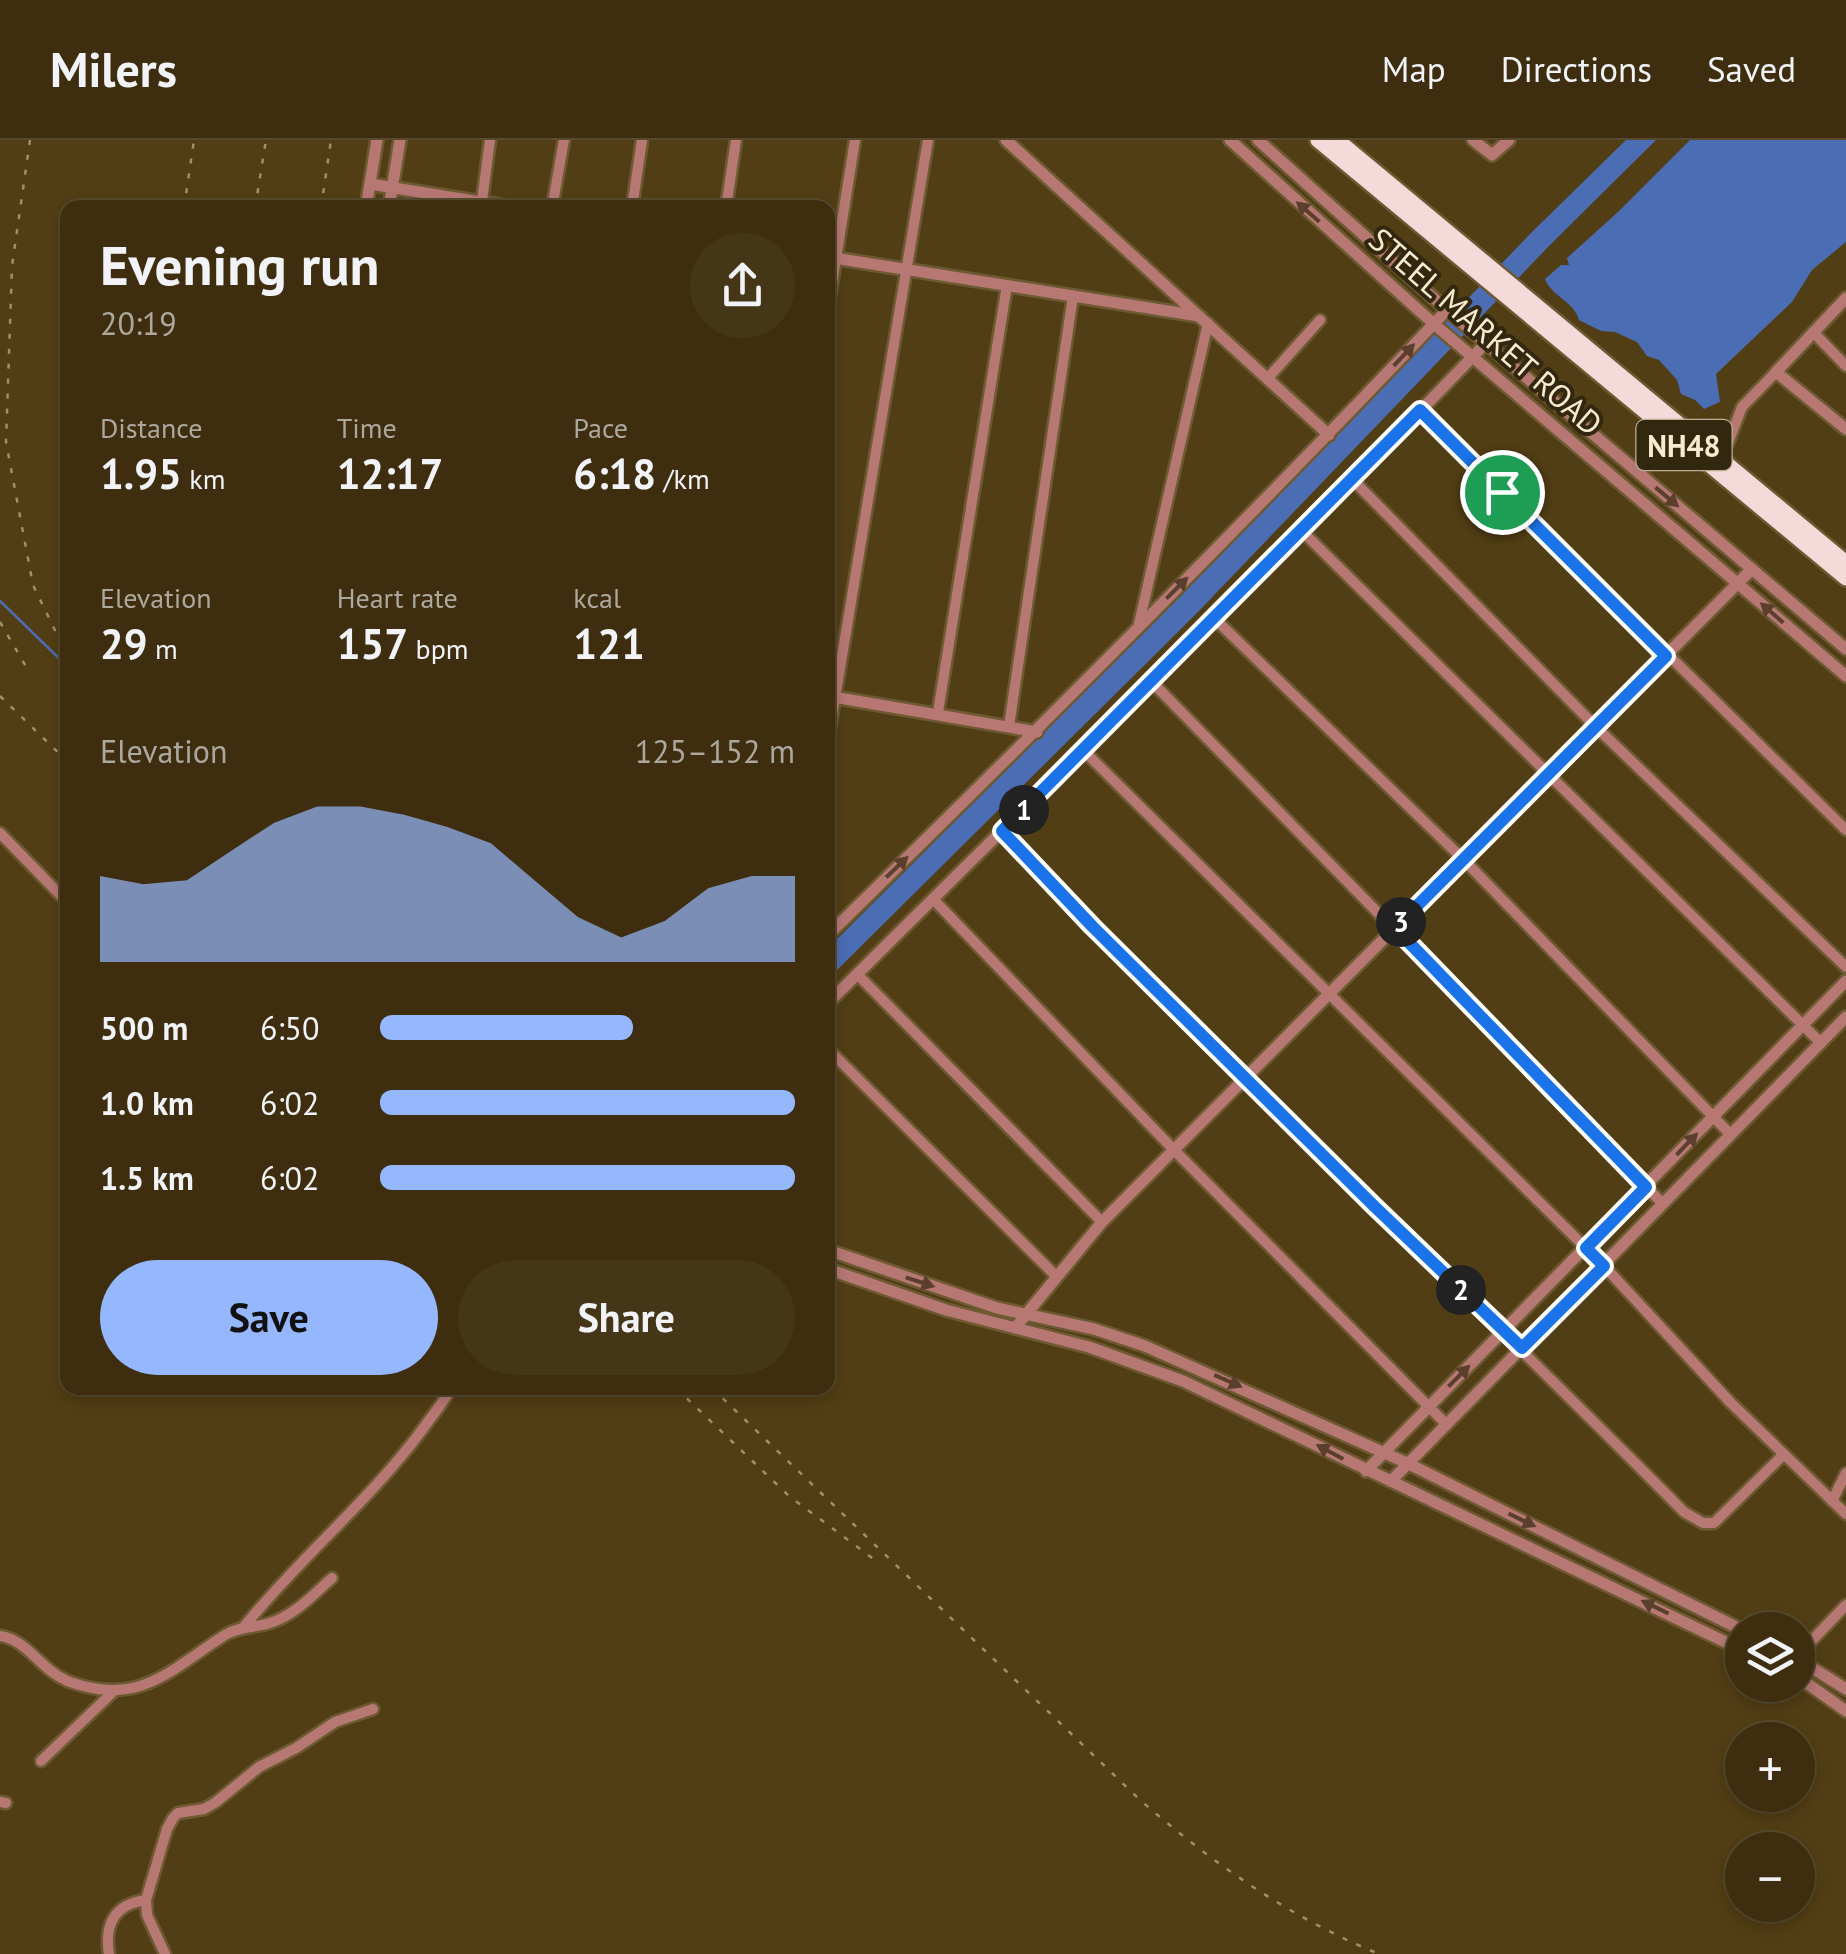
<!DOCTYPE html>
<html lang="en">
<head>
<meta charset="utf-8">
<style>
  :root { --surface:#3e2e0f; --page:#453618; --text:#f1f3f6; --muted:#ada89e; --line:#574a2f; --accent:#94b7fd }
  body { margin:0; font-family:"PT Sans",sans-serif; background:var(--page); color:var(--text); height:100vh; display:flex; flex-direction:column; font-size:38px; white-space:nowrap }
  * { box-sizing:border-box; margin:0 }
  p { font-size:32px; color:var(--muted) }
  .icon { flex:none; width:55px; height:55px; fill:none; stroke:currentColor; stroke-width:2; stroke-linecap:round; stroke-linejoin:round }
  .map { position:relative; flex:1; overflow:hidden }
  .details { position:absolute; left:60px; top:60px; width:775px; height:1195px; display:flex; flex-direction:column; background:var(--surface); border-radius:20px; box-shadow:0 5px 15px #0003,0 0 0 2px var(--line) }
  .details>* { flex:none }
  .fabs { position:absolute; left:1725px; top:1472px; display:grid; gap:20px }
  .fabs a { display:grid; place-items:center; width:90px; height:90px; border-radius:50%; background:var(--surface); box-shadow:0 5px 15px #0003,0 0 0 2px var(--line); font-size:50px }
  .pin { position:absolute; display:grid; place-items:center; width:85px; height:85px; color:#fff; margin:-42px; border:5px solid #fff; border-radius:50%; box-shadow:0 2px 10px #0007 }
  .km { position:absolute; width:50px; height:50px; margin:-25px; border-radius:50%; background:#222; color:#fff; font-size:28px; line-height:50px; text-align:center }
  .round { display:grid; place-items:center; flex:none; width:105px; height:105px; border-radius:52px; background:var(--page) }
  .summary { display:flex; align-items:center; justify-content:space-between; height:170px; padding:0 40px }
  h1 { font-size:55px; font-weight:600; line-height:75px }
  .stats { display:grid; grid-template-columns:repeat(3,1fr); gap:15px; height:170px; padding:10px 40px }
  .stats div { display:grid; align-content:center }
  .stats b { font-size:42px; font-weight:600 }
  .stats small { font-size:28px; font-weight:400 }
  .stats p { font-size:28px }
  .chart { height:280px; padding:20px 40px }
  .chart p { display:flex; justify-content:space-between }
  .chart svg { width:100%; height:180px; margin-top:10px; fill:var(--accent); opacity:.7 }
  .cta { display:flex; gap:20px; margin-top:auto; padding:20px 40px }
  .cta a { flex:1; height:115px; border-radius:60px; background:var(--accent); color:#111; font-size:40px; font-weight:600; line-height:115px; text-align:center }
  .cta a+a { background:var(--page); color:var(--text) }
  ul { padding:0 40px; list-style:none; font-size:32px }
  li { display:grid; grid-template-columns:160px 120px 1fr; align-items:center; height:75px }
  li i { height:25px; border-radius:12px; background:var(--accent) }
  header { display:flex; align-items:center; gap:60px; box-sizing:border-box; height:140px; padding:0 50px; background:var(--surface); border-bottom:2px solid var(--line) }
  header strong { font-size:48px }
  nav { display:flex; gap:55px; margin-inline-start:auto; font-size:35px }
  .map>svg:first-child { display:block }
</style>
</head>
<body>
<header>
<strong>Milers</strong>
<nav><a>Map</a><a>Directions</a><a>Saved</a></nav>
</header>
<div class="map">
<svg width="1846" height="1814" viewBox="0 0 1846 1814">
  <rect width="100%" height="100%" fill="#523e14"/>
  <g fill="#4b6db3">
    <polygon points="1626,0 1656,0 1549,106 1195,475 828,839 828,808 1177,460 1533,91"/>
    <path d="M1690,0H1846V102L1812,130L1792,162L1716,234L1720,262L1704,269L1695,260L1681,254L1677,240L1659,220L1647,216L1637,202L1615,192L1601,191L1579,180C1574,161 1552,157 1545,139L1561,125H1569L1567,118L1618,72Z"/>
  </g>
  <g fill="none" stroke-linecap="round" stroke-linejoin="round">
    <polyline stroke="#4b6db3" stroke-width="2.5" points="0,461 68,527"/>
    <defs>
      <g id="minor">
        <polyline points="481,68 490,0"/>
        <polyline points="552,68 564,0"/>
        <polyline points="632,68 642,0"/>
        <polyline points="726,68 736,0"/>
        <polyline points="828,169 855,0"/>
        <polyline points="1813,192 1846,226"/>
        <polyline points="1268,238 1320,180"/>
        <polyline points="1420,270 1846,690"/>
        <polyline points="1715,314 1728,303 1742,267 1776,232"/>
        <polyline points="1353,340 1595,586 1846,827"/>
        <polyline points="1303,392 1821,903"/>
        <polyline points="1215,479 1463,719 1731,995"/>
        <polyline points="1138,488 1208,183"/>
        <polyline points="1152,542 1663,1064"/>
        <polyline points="938,572 1007,145"/>
        <polyline points="1009,586 1073,156"/>
        <polyline points="828,600 928,0"/>
        <polyline points="1084,611 1604,1126 1731,1263 1846,1374"/>
        <path d="M1002,691C1222,924 1458,1144 1684,1372L1703,1383H1714L1784,1314"/>
        <polyline points="0,693 68,763"/>
        <polyline points="933,759 1174,1010 1446,1284"/>
        <polyline points="857,834 1102,1082"/>
        <polyline points="828,909 1056,1136"/>
        <polyline points="1832,1361 1846,1333"/>
        <path d="M243,1488C300,1417 371,1360 425,1286C434,1273 444,1262 451,1248"/>
        <path d="M0,1496C27,1499 42,1532 70,1542C141,1567 171,1529 225,1495C239,1486 255,1488 270,1483C295,1475 313,1455 332,1438"/>
        <polyline points="1798,1515 1846,1465"/>
        <polyline points="41,1621 115,1550"/>
        <polyline points="0,1662 6,1663"/>
        <path d="M109,1814C104,1784 115,1764 146,1760"/>
        <polyline points="165,1814 147,1775 146,1760 167,1689 173,1678 178,1673 204,1669 216,1662 259,1627 296,1608 335,1582 373,1569"/>
      </g>
      <g id="tertiary">
        <polyline points="1006,0 1329,295"/>
        <polyline points="1230,0 1434,184 1846,536"/>
        <polyline points="1258,0 1447,170 1846,509"/>
        <polyline points="1473,0 1492,15 1509,0"/>
        <polyline points="370,44 518,68"/>
        <polyline points="366,68 377,0"/>
        <polyline points="389,68 400,0"/>
        <polyline points="828,117 1199,176"/>
        <polyline points="1846,158 1776,232 1846,289"/>
        <polyline points="828,556 1037,592"/>
        <path d="M828,795C1038,590 1245,383 1447,170"/>
        <polyline points="828,863 1295,400 1486,203"/>
        <polyline points="828,1110 997,1168 1094,1189 1145,1206 1407,1323 1742,1490"/>
        <polyline points="828,1129 946,1170 1089,1207 1183,1241 1742,1510"/>
        <polyline points="1015,1188 1102,1082 1752,429"/>
        <polyline points="1366,1331 1846,841"/>
        <polyline points="1391,1341 1846,877"/>
        <polyline points="1798,1519 1846,1549"/>
        <polyline points="1798,1537 1846,1571"/>
      </g>
      <g id="trunk">
        <polyline points="1318,0 1846,438"/>
        <polyline points="1337,0 1846,423"/>
      </g>
    </defs>
    <use href="#minor" stroke="#6d5a32" stroke-width="15"/>
    <use href="#tertiary" stroke="#6d5a32" stroke-width="16"/>
    <use href="#trunk" stroke="#6d5a32" stroke-width="20"/>
    <use href="#minor" stroke="#b77874" stroke-width="10"/>
    <use href="#tertiary" stroke="#b77874" stroke-width="11"/>
    <use href="#trunk" stroke="#f4dad8" stroke-width="15"/>
    <g stroke="#a08f6b" stroke-width="2.5" stroke-dasharray="5 10" stroke-linecap="butt">
      <polyline points="30,0 12,126 6,302 33,445 68,517"/>
      <polyline points="184,68 194,0"/>
      <polyline points="255,68 266,0"/>
      <polyline points="321,68 331,0"/>
      <polyline points="0,482 28,530"/>
      <polyline points="0,556 68,622"/>
      <polyline points="676,1248 789,1356 879,1423"/>
      <path d="M712,1248L1139,1659C1212,1723 1289,1777 1379,1814"/>
    </g>
  </g>
  <defs><path id="oneway-solid" d="M-6-.8H1V-3.2L6.5 0L1 3.2V.8H-6Z" transform="scale(2.5)"/></defs>
  <g fill="#5a3f2d">
    <use href="#oneway-solid" transform="translate(1308 72) rotate(-139)"/>
    <use href="#oneway-solid" transform="translate(1404 215) rotate(-47)"/>
    <use href="#oneway-solid" transform="translate(1667 357) rotate(40)"/>
    <use href="#oneway-solid" transform="translate(1177 448) rotate(-45)"/>
    <use href="#oneway-solid" transform="translate(1772 473) rotate(-139)"/>
    <use href="#oneway-solid" transform="translate(897 727) rotate(-44)"/>
    <use href="#oneway-solid" transform="translate(1687 1004) rotate(-46)"/>
    <use href="#oneway-solid" transform="translate(920 1142) rotate(18)"/>
    <use href="#oneway-solid" transform="translate(1459 1236) rotate(-45)"/>
    <use href="#oneway-solid" transform="translate(1228 1241) rotate(24)"/>
    <use href="#oneway-solid" transform="translate(1330 1312) rotate(-152)"/>
    <use href="#oneway-solid" transform="translate(1522 1380) rotate(26)"/>
    <use href="#oneway-solid" transform="translate(1655 1467) rotate(-154)"/>
  </g>
  <g fill="none" stroke-linecap="round" stroke-linejoin="round">
    <defs>
      <polygon id="route" points="1420,270 1666,516 1395,788 1646,1047 1586,1108 1604,1126 1522,1208 1373,1065 1092,786 1002,691"/>
    </defs>
    <use href="#route" stroke="#fff" stroke-width="20"/>
    <use href="#route" stroke="#1a73e8" stroke-width="12"/>
  </g>
  <g text-anchor="middle" dominant-baseline="central" stroke-width="8" stroke-linejoin="round" paint-order="stroke">
    <rect fill="#32270f" stroke="#bdb095" stroke-width="2.5" x="1636.5" y="280" width="95" height="50" rx="8"/>
    <g font-size="30" font-weight="bold" fill="#f9ebce">
      <text x="1684" y="305">NH48</text>
    </g>
    <g font-size="32" fill="#f9ebce" stroke="#32270f">
      <text transform="translate(1486 191) rotate(41)">STEEL MARKET ROAD</text>
    </g>
  </g>
</svg>
<div class="fabs">
<a><svg class="icon" aria-label="layers" viewBox="0 0 24 24"><path d="M12 4l9 5-9 5-9-5zM3 14l9 5 9-5"/></svg></a>
<a>+</a>
<a>−</a>
</div>
<div class="pin" style="left:1502px;top:352px;background:#1e9e55"><svg class="icon" aria-label="arrive" viewBox="0 0 24 24"><path d="M6 21V4h12l-3 4 3 4H6"/></svg></div>
<b class="km" style="left:1024px;top:670px">1</b>
<b class="km" style="left:1461px;top:1150px">2</b>
<b class="km" style="left:1401px;top:782px">3</b>
<section class="details">
<div class="summary"><div><h1>Evening run</h1><p>20:19</p></div><a class="round"><svg class="icon" aria-label="share" viewBox="0 0 24 24"><path d="M12 15V3M7 8l5-5 5 5M5 13v7h14v-7"/></svg></a></div>
<div class="stats">
<div><p>Distance</p><b>1.95<small> km</small></b></div>
<div><p>Time</p><b>12:17</b></div>
<div><p>Pace</p><b>6:18<small> /km</small></b></div>
</div>
<div class="stats">
<div><p>Elevation</p><b>29<small> m</small></b></div>
<div><p>Heart rate</p><b>157<small> bpm</small></b></div>
<div><p>kcal</p><b>121</b></div>
</div>
<div class="chart"><p><span>Elevation</span>125–152 m</p>
<svg viewBox="0 0 160 44" preserveAspectRatio="none"><path d="M0 44V23L10 25L20 24L30 17L40 10L50 6L60 6L70 8L80 11L90 15L100 24L110 33L120 38L130 34L140 26L150 23L160 23V44z"/></svg>
</div>
<ul>
<li><b>500 m</b>6:50<i style="width:61%"></i></li>
<li><b>1.0 km</b>6:02<i style="width:100%"></i></li>
<li><b>1.5 km</b>6:02<i style="width:100%"></i></li>
</ul>
<div class="cta"><a>Save</a><a>Share</a></div>
</section>
</div>
</body>
</html>
